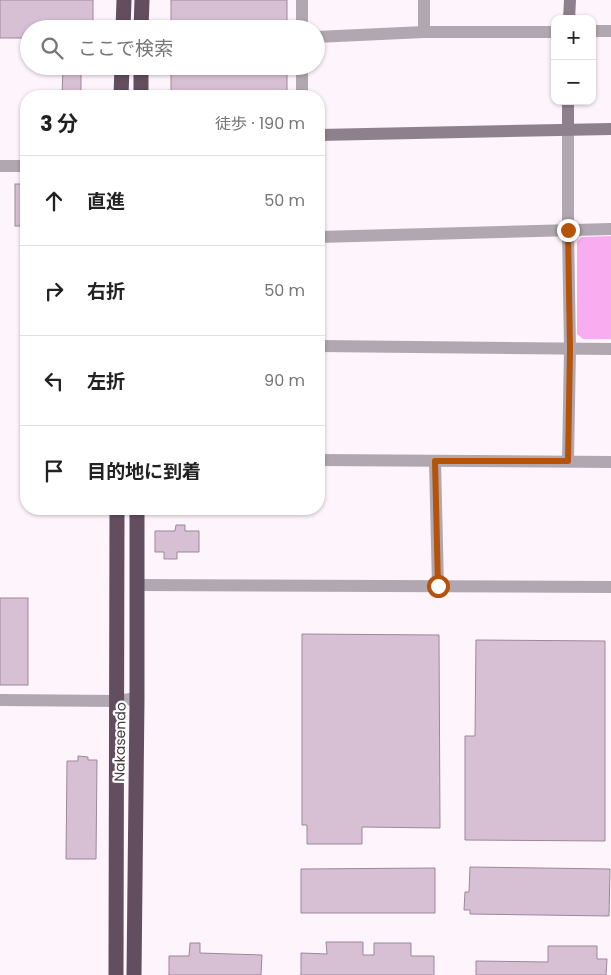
<!DOCTYPE html>
<html lang="ja">
<meta charset="utf-8">
<style>
:root{--surface:#fff;--page:#f6f6f6;--text:#222;--muted:#767676;--line:#e0e0e0}
body{margin:0;font-family:Poppins,"Noto Sans JP",sans-serif;background:var(--page);color:var(--text)}
.controls{position:absolute;right:15px;top:15px;display:grid;overflow:hidden;border-radius:10px;box-shadow:0 1px 4px #0004}
.controls button{width:45px;height:45px;display:grid;place-items:center;padding:0;border:0;border-bottom:1px solid var(--line);background:var(--surface);color:var(--text);font:25px sans-serif}
.stop{position:absolute;width:15px;height:15px;margin:-11px;border:4px solid #b45309;border-radius:50%;background:#fff}
.stop.end{background:#b45309;border-color:#fff;box-shadow:0 1px 5px #0008}
.list{margin:0;padding:0;list-style:none}
h2{display:flex;justify-content:space-between;align-items:center;height:65px;margin:0;padding:0 20px;font-size:21px}
h2 small{font-size:16px;font-weight:400;color:var(--muted)}
.list li{display:grid;grid-template-columns:32px 1fr auto;gap:15px;align-items:center;box-sizing:border-box;height:90px;padding:0 20px;border-top:1px solid var(--line)}
.list b{display:block;font-size:19px;white-space:nowrap}
.list em{font-size:16px;font-style:normal;color:var(--muted)}
.icon{flex:none;width:28px;height:28px;fill:none;stroke:currentColor;stroke-width:2;stroke-linecap:round;stroke-linejoin:round}
.map{position:relative;flex:none;width:611px;height:975px;overflow:hidden}
.search{position:absolute;background:var(--surface);box-shadow:0 1px 4px #0004;left:20px;top:20px;width:305px;height:55px;display:flex;align-items:center;gap:12px;box-sizing:border-box;padding:0 18px;border-radius:28px;color:var(--muted);font-size:19px}
.panel{position:absolute;background:var(--surface);box-shadow:0 1px 4px #0004;left:20px;top:90px;width:305px;height:425px;border-radius:20px}
.map>svg:first-child{display:block}
</style>
<div class="map">
<svg width="611" height="975" viewBox="0 0 611 975">
<rect width="100%" height="100%" fill="#fef4fc"/>
<path fill="#f9adf0" d="M611 236V339H583L577 334V242L582 237Z"/>
<g fill="#d8c0d4" stroke="#9d879a">
<path d="M0 0H93V29H29V38H0Z"/>
<rect x="171" y="0" width="116" height="29"/>
<path d="M63 66H81V96H62Z"/>
<rect x="171" y="66" width="116" height="30"/>
<rect x="15" y="184" width="11" height="42"/>
<path d="M176 525H185V531H199V552H177V559H164V552H155V531H175Z"/>
<rect x="0" y="598" width="28" height="87"/>
<path d="M302 634 439 635 440 828 362 827V844H307V825H302Z"/>
<path d="M476 640 605 641V841L465 840V736H475Z"/>
<path d="M78 756 88 757V760H97L96 859H66L67 761H78Z"/>
<path d="M470 867 610 869 609 916 470 914V910H464L465 892H469Z"/>
<path d="M435 868V913H301V869Z"/>
<path d="M326 942H363V955H374V943H411V956H434V975H301V953L327 954Z"/>
<path d="M190 943H200V953L262 955 261 975H169V956H189Z"/>
<path d="M548 946H597V959H607L606 975H476V961L548 962Z"/>
</g>
<g fill="none" stroke-linecap="round" stroke-linejoin="round">
<g stroke="#b1a7b0" stroke-width="12">
<path d="M302 0V29"/>
<path d="M592 31H611"/>
<path d="M424 32V0"/>
<path d="M316 37 424 32H555"/>
<path d="M302 66V96"/>
<path d="M568 129V230L570 349 568 461"/>
<path d="M0 166H26"/>
<path d="M319 237 611 229"/>
<path d="M319 346 611 349"/>
<path d="M319 460 611 462"/>
<path d="M435 461 438 586"/>
<path d="M137 585 611 587"/>
<path d="M0 700 117 701 137 698"/>
</g>
<g stroke="#8f808d" stroke-width="12">
<path d="M569 19 570 0"/>
<path d="M568 129V101"/>
<path d="M319 135 611 129"/>
</g>
<g stroke="#624e5f" stroke-width="15">
<path d="M123 29 124 0"/>
<path d="M141 29 142 0"/>
<path d="M121 96 122 66"/>
<path d="M141 96V66"/>
<path d="M116 975 117 509"/>
<path d="M134 975 137 698V509"/>
</g>
</g>
<g fill="none" stroke-linecap="round" stroke-linejoin="round">
<path stroke="#b45309" stroke-width="6" d="M438 586 435 461H568L570 349 568 230"/>
</g>
<g text-anchor="middle" dominant-baseline="central" stroke-width="4.5" stroke-linejoin="round" paint-order="stroke">
<g font-size="14" fill="#423840" stroke="#fff">
<text transform="translate(120 742) rotate(-89)">Nakasendo</text>
</g>
</g>
</svg>
<div class="controls">
<button>+</button>
<button>−</button>
</div>
<div class="stop" style="left:438px;top:586px"></div>
<div class="stop end" style="left:568px;top:230px"></div>
<div class="search"><svg class="icon" aria-label="search" viewBox="0 0 24 24"><circle cx="10" cy="10" r="6"/><path d="M15 15l6 6"/></svg>ここで検索</div>
<section class="panel">
<h2>3 分<small>徒歩 · 190 m</small></h2>
<ul class="list">
<li><svg class="icon" aria-label="ahead" viewBox="0 0 24 24"><path d="M12 20V5M6 11l6-6 6 6"/></svg><div><b>直進</b></div><em>50 m</em></li>
<li><svg class="icon" aria-label="right" viewBox="0 0 24 24"><path d="M7 20v-9h11M14 6l5 5-5 5"/></svg><div><b>右折</b></div><em>50 m</em></li>
<li><svg class="icon" aria-label="left" viewBox="0 0 24 24"><path d="M17 20v-9H6M10 6l-5 5 5 5"/></svg><div><b>左折</b></div><em>90 m</em></li>
<li><svg class="icon" aria-label="arrive" viewBox="0 0 24 24"><path d="M6 21V4h12l-3 4 3 4H6"/></svg><div><b>目的地に到着</b></div></li>
</ul>
</section>
</div>
